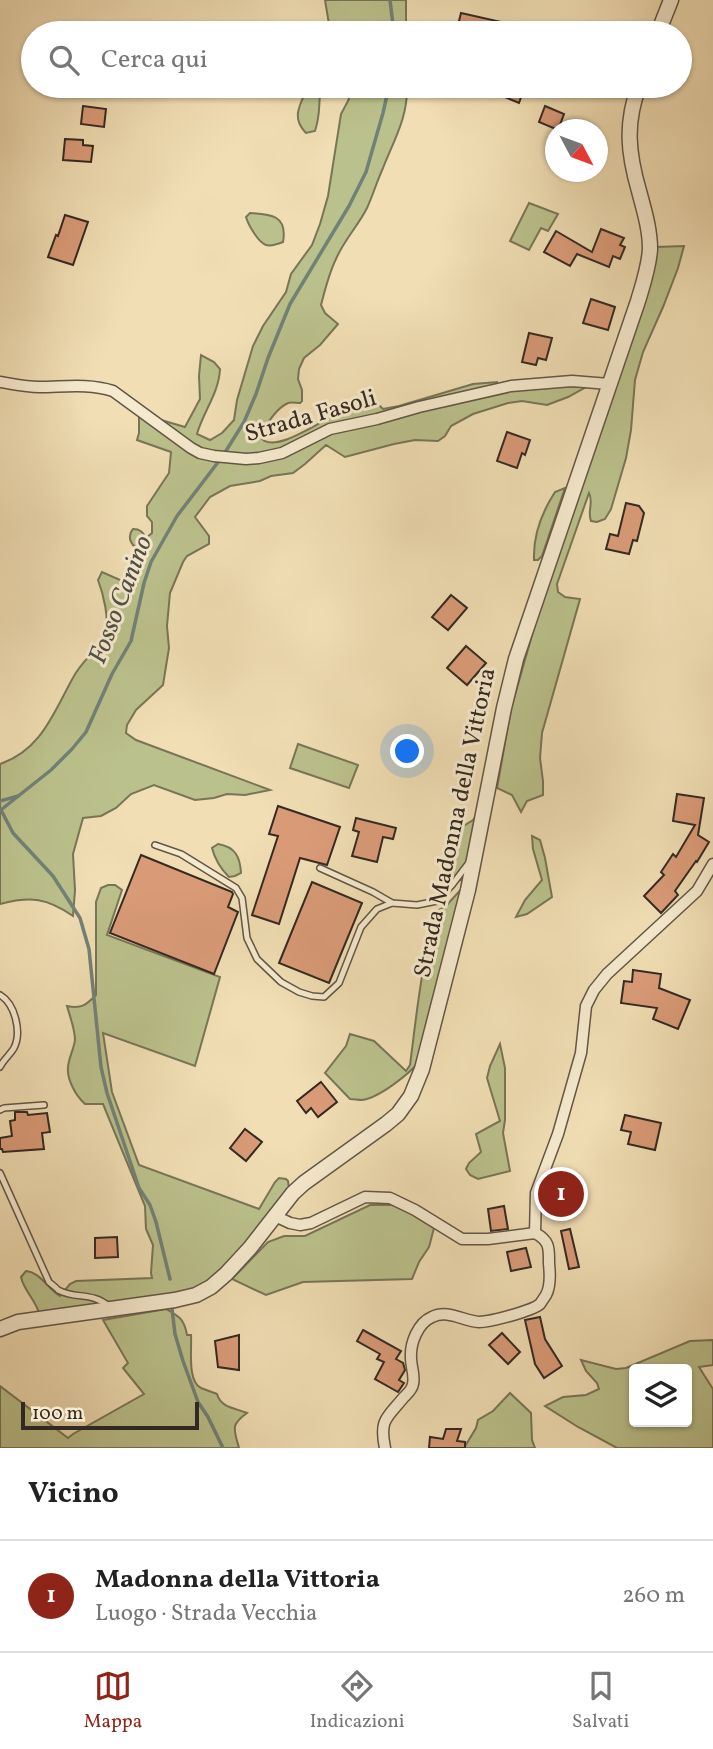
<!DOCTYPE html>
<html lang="it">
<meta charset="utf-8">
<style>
:root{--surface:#fff;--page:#f6f6f6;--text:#222;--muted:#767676;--line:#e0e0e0;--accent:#8f2418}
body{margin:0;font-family:Vollkorn,serif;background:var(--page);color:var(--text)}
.controls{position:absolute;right:21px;bottom:21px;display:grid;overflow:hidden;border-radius:7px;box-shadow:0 2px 5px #0004}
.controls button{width:63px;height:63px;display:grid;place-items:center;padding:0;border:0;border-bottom:2px solid var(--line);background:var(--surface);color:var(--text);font:35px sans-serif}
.compass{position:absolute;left:545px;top:119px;width:63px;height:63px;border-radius:50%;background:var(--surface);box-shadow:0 2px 5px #0004;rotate:131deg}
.scale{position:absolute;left:21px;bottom:18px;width:178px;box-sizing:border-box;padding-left:7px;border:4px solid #342922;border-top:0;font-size:19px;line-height:24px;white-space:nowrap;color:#342922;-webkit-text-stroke:5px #f6eace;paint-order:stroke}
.you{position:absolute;left:408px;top:752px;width:24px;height:24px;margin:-18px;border:5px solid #fff;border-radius:50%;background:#1a73e8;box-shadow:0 0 0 10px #1a73e833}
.badge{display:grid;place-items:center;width:46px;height:46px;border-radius:50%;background:var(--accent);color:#fff;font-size:23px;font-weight:700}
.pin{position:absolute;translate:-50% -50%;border:4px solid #fff;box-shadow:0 2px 7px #0006}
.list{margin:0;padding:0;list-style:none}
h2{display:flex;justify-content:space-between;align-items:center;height:91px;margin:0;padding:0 28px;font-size:30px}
h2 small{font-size:23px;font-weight:400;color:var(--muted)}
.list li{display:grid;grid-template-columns:46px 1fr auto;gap:21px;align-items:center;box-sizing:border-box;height:112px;padding:0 28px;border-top:2px solid var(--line)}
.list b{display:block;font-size:26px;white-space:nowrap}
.list p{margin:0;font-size:23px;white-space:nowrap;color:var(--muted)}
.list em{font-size:23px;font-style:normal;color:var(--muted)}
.icon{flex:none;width:38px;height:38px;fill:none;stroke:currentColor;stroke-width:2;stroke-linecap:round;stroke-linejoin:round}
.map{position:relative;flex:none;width:713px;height:1448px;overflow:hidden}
.search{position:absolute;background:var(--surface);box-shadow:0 2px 5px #0004;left:21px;right:21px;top:21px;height:77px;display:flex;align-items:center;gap:18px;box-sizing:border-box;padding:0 24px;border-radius:38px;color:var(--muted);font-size:26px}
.sheet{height:203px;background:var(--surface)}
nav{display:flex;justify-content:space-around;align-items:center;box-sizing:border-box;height:98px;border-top:2px solid var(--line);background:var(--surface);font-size:19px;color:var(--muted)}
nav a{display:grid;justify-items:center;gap:4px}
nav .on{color:var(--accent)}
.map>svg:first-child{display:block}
</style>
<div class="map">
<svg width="713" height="1448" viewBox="0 0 713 1448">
<rect width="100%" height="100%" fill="#f1deb4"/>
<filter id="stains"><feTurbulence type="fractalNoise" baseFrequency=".00286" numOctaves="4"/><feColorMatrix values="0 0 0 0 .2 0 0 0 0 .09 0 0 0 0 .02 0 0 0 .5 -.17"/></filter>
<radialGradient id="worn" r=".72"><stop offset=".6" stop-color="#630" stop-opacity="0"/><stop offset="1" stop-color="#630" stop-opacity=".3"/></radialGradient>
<g fill="#bbc18c" stroke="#787557" stroke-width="2" fill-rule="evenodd">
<path d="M325 0H406V33H328L329 24Z"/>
<path d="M308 86H326L321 87C318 105 321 113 315 131L306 133C290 117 301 104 308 86Z"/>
<path d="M339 86H407C408 117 394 140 383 168 377 181 373 195 367 208 358 226 344 240 336 259 329 273 325 290 321 305L325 313 338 324 320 345 304 358 299 369 298 379 302 390V401L300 403C297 403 290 402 288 403 275 409 266 425 260 437 275 458 332 412 351 407 359 405 370 406 379 405L383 409 399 406 473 384 497 382 496 391 559 386 586 387 568 397 547 405 522 401 508 403 473 414 451 426 445 436 438 441 415 440 394 444 345 457 326 445 305 464 293 473 271 476 260 481 230 486 210 497 195 517 209 536V544L187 556 183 562 170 593 167 626 169 648 163 685 136 710 127 725 126 733 136 740 270 790 245 795 227 794 214 798 195 800 154 785 131 794 116 808 101 816 83 818 73 854 75 890 73 916C47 898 31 896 0 904V764C42 750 54 711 74 676 82 661 99 649 105 633 110 620 103 593 98 580L102 572 136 587 142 549C132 549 126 537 133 529 140 529 143 532 146 538L152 533V522L147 516V506L169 473 171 452 137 440 139 433V407L161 420 185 427 200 399 199 376 201 355 214 362 220 369C219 393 203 412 197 434L210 440 222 433 234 420 237 400 253 346 263 326 286 292 291 274 312 245 320 224 328 196 341 114 349 99 347 90Z"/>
<path d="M529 203 558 214 548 231 541 228 529 250 510 241Z"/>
<path d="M250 213C270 214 288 215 283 242 268 248 263 247 254 233 250 227 248 224 246 217Z"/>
<path d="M684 246 678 268 663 307 643 352 635 380 631 430 626 458 611 509 605 519 597 522 591 521C587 511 594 502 589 493L557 584 558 592 565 597 580 599 542 733 540 758 543 781V795L527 801 521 812 512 795 497 788 511 709 538 614 656 247Z"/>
<path d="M565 488 542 556 538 560H534C533 535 542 512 555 492Z"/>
<path d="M298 744 358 765 349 788 290 768Z"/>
<path d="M481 809 467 872 461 880 444 886 454 846V832L473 820Z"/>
<path d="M532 836 540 840 545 858 552 897 527 914 516 917 525 900 542 880 533 849Z"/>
<path d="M218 844C235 847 240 856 241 873L235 876 229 877C220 868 215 860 212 848Z"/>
<path d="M108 885H115L122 890 107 935 220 977 195 1066 103 1033 112 1092 139 1165 259 1209 275 1182 279 1178 286 1179 288 1181 289 1188C263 1219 233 1272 195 1288 188 1291 181 1292 174 1294L39 1313C35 1299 24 1291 21 1277L26 1271C40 1272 48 1289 60 1296L70 1284 76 1281 152 1278 151 1273 153 1245 146 1229 145 1206 103 1104H85C76 1096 67 1080 68 1068 68 1059 74 1049 75 1040 75 1029 70 1017 67 1006 82 1009 86 1005 96 995V902L101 888Z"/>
<path d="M465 885 420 1061C409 1074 379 1098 362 1100 358 1100 354 1099 350 1099L325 1073 346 1046 350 1034 374 1041 406 1071 410 1065C417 1013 421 959 439 910L446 906Z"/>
<path d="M500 1044 505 1068V1120L503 1133 510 1171 478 1179 470 1175 466 1169 469 1163 481 1152 476 1134 500 1121 487 1078 490 1066Z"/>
<path d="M370 1205H397L434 1228 429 1247 419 1262 412 1279 303 1282 266 1295 232 1279 268 1242 284 1236H305Z"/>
<path d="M166 1309C180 1317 184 1319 187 1335H191C192 1349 187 1381 201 1388 206 1390 212 1392 217 1394 221 1408 235 1408 247 1413 230 1425 234 1429 239 1448H0V1386L68 1438 73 1434 144 1394 123 1368 128 1363 103 1320Z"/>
<path d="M713 1340V1365L699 1367 713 1389V1448H617L578 1427 545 1406 563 1397 586 1395 599 1389 597 1383 586 1371 581 1360 616 1369 626 1368 690 1341ZM687 1369V1422H634V1369Z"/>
<path d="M510 1393 531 1413 532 1440 535 1448H464L476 1428 478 1420 493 1411Z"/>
</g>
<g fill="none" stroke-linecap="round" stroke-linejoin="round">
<g stroke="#728177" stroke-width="3.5">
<path d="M390 0 394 33"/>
<path d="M224 454 244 422 256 394 268 358 290 304 349 206 366 172 383 113 389 86"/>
<path d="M0 801 18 796"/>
<path d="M2 809 51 770 72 749 86 732 112 674 131 641 144 583 151 562 177 516 219 461"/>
<path d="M1 810 13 833 53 876 80 918 89 949 101 1067 107 1093 139 1188 150 1205 156 1222 170 1279"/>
<path d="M172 1309 175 1334 183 1361 198 1402 208 1417 223 1448"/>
</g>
</g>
<g fill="#da9b78" stroke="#342922" stroke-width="2">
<path d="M461 13 532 29 531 33H479L469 31 468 33H456Z"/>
<path d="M503 86H525L519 103 500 95Z"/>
<path d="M83 106 106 109 104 127 81 124Z"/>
<path d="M545 106 564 114 558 130 539 122Z"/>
<path d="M65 139 83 140V145L93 146 91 162 63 160Z"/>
<path d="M65 215 88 222 73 265 48 257 56 235 58 236Z"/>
<path d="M601 229 624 238 620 245 625 247 620 259 613 256 609 267 577 254 570 266 544 252 556 231 592 252Z"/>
<path d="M591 299 615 307 608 330 583 323Z"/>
<path d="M529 333 552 338 546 360 538 358 536 365 522 362Z"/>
<path d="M507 432 530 440 525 455 522 453 517 468 497 461Z"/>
<path d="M626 503 639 506 644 513 637 541 633 540 629 554 606 549 610 534 618 536Z"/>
<path d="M451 595 467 608 448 630 432 617Z"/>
<path d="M466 646 486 663 467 685 447 668Z"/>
<path d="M677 794 704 798 698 835 709 842 697 862 696 861 675 891 678 895 661 913 644 896 664 875 661 872 673 854 676 857 695 825 673 821Z"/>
<path d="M278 806 340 827 327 865 300 858 279 924 252 915 278 836 269 834Z"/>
<path d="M356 818 396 828 393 839 383 837 377 862 352 856 359 832 353 830Z"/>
<path d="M141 855 232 892 233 894 228 907 238 912 214 974 110 933Z"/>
<path d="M312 882 362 903 329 983 279 963Z"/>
<path d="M633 970 661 974 659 988 690 1000 678 1029 653 1019 657 1008 621 1003 624 981 632 982Z"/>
<path d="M321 1082 337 1102 318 1117 311 1108 306 1113 297 1101Z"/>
<path d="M15 1112H27L28 1115 47 1113 50 1132 42 1133 44 1149 3 1152 2 1149H0V1138L12 1136 10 1121 15 1120Z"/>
<path d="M625 1115 661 1123 655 1150 628 1144 631 1132 621 1130Z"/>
<path d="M245 1129 262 1142 246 1161 230 1148Z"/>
<path d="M562 1181 564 1190 578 1188 580 1201 544 1207V1195L546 1193 548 1183Z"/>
<path d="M504 1206 508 1229 491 1231 488 1209Z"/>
<path d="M570 1229 579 1267 569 1269 561 1231Z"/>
<path d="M117 1237 118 1257 95 1258V1238Z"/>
<path d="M526 1248 531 1267 511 1271 507 1252Z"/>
<path d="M540 1317 545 1339 562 1366 544 1378 535 1364 525 1320Z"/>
<path d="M363 1330 401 1351 396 1359 403 1363 405 1370 399 1380 404 1383 398 1392 375 1379 384 1362 377 1359 380 1354 357 1341Z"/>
<path d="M502 1333 520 1352 508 1364 489 1345Z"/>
<path d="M239 1335V1370L218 1367 215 1341Z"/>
<path d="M446 1429H461L457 1441 465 1442V1448H429L430 1437 443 1439Z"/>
</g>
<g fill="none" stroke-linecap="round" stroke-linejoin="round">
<defs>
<g id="service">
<path d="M155 845 181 854 236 888 242 898 247 938 257 959 281 982 299 992 312 996 324 997 339 983 361 927 377 909 392 903"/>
<path d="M320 868 373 892 392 903 417 905 437 901 452 885 471 860"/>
<path d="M0 995C15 1004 22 1032 14 1048 10 1055 4 1059 0 1067"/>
<path d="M0 1110 4 1108 44 1105"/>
<path d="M0 1173 49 1282C50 1283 58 1289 58 1290 77 1300 91 1291 110 1307"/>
</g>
<g id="minor">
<path d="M0 382C13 384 26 387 39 387 64 387 88 383 113 391L191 448 200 453 214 456 246 459 259 458 282 453 330 429 377 419 419 407 511 386 572 381 609 384"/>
<path d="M275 1216 290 1223 300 1225 311 1223 365 1197 390 1198 415 1210 462 1239H488L535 1233"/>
<path d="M385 1448C379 1419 387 1418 404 1397 408 1393 412 1390 413 1384 415 1375 411 1367 411 1358 410 1343 418 1323 432 1317 448 1309 463 1321 479 1322 490 1322 532 1311 540 1304 542 1301 544 1298 546 1295 551 1286 550 1273 549 1264 549 1248 550 1241 535 1233L536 1193 558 1134 581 1053 586 1006 594 990 607 974 697 891 713 864"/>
</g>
<g id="tertiary">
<path d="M658 33 671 0"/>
<path d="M0 1329 18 1322 175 1300 196 1295 211 1287 226 1274 250 1248 293 1193 304 1183 386 1124 398 1114 411 1096 422 1069 468 890 504 708 516 659 638 301C643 284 649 267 650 249 650 229 644 210 639 191 628 153 625 123 639 86"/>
</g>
</defs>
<use href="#service" stroke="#635646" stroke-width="8"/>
<use href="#minor" stroke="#635646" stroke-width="13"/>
<use href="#tertiary" stroke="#635646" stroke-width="17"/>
<use href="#service" stroke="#f6eace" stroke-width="5"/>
<use href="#minor" stroke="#f6eace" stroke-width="10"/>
<use href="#tertiary" stroke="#f6eace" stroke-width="14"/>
</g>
<g text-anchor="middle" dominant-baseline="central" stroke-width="6" stroke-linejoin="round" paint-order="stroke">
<g font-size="24" fill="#342922" stroke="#f6eace">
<text transform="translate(311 417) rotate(-16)">Strada Fasoli</text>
<text transform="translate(456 823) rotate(-78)">Strada Madonna della Vittoria</text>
</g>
<g font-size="26" font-style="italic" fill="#4e4e46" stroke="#f6eace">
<text transform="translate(121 600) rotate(-69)">Fosso Canino</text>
</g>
</g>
<rect width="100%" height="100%" filter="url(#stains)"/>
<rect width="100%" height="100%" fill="url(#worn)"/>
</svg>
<div class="controls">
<button><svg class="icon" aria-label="layers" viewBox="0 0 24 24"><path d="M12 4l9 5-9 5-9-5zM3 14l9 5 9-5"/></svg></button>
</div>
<svg class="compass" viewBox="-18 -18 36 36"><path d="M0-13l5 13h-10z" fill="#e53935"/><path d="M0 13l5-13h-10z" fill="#767676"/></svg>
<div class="scale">100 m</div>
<div class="you"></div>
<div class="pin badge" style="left:561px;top:1194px">1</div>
<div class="search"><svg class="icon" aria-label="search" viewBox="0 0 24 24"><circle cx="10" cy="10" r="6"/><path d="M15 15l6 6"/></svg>Cerca qui</div>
</div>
<section class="sheet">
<h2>Vicino<small></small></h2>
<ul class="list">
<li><span class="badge">1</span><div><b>Madonna della Vittoria</b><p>Luogo · Strada Vecchia</p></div><em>260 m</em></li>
</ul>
</section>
<nav>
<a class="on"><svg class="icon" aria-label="map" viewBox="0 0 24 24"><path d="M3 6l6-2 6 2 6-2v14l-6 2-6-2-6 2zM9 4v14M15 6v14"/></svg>Mappa</a>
<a><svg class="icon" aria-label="directions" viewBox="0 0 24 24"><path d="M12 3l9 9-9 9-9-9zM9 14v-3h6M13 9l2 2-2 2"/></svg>Indicazioni</a>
<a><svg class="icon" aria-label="saved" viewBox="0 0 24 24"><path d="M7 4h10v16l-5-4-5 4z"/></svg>Salvati</a>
</nav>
